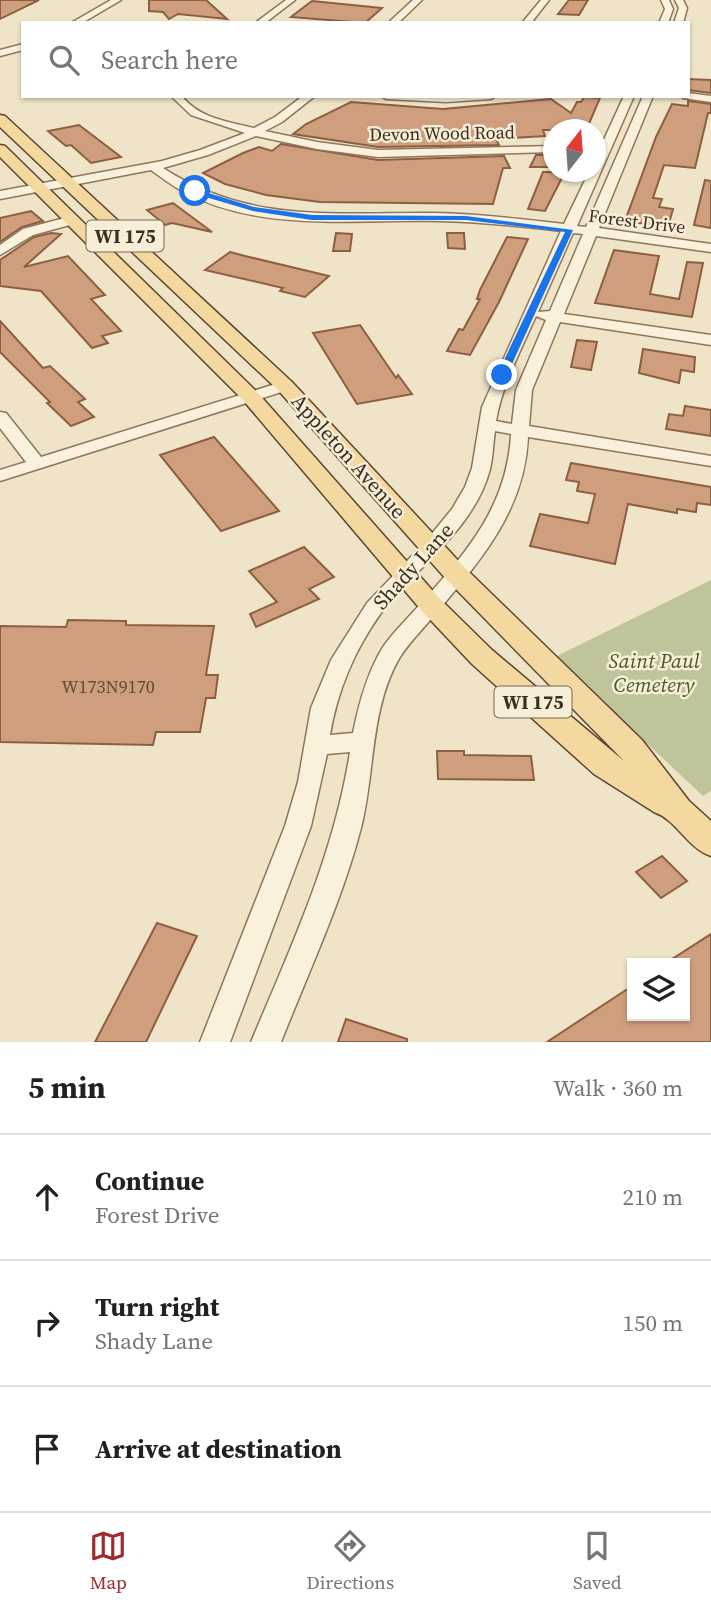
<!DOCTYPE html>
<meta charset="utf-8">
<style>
:root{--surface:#fff;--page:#f6f6f6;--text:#202124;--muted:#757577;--line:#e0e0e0;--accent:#9e2a2b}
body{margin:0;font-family:"Source Serif 4",serif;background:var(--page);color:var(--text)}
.controls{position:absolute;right:21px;bottom:21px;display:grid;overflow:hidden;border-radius:0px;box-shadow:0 2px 5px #0004}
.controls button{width:63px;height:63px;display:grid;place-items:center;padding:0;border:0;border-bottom:2px solid var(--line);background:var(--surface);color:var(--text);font:35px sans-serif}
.compass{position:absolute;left:543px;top:119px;width:63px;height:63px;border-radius:50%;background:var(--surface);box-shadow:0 2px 5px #0004;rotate:17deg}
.stop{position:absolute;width:21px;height:21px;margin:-16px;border:5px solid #1a73e8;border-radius:50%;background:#fff}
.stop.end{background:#1a73e8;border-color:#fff;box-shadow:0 2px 7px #0008}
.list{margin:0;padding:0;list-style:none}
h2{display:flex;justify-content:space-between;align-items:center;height:91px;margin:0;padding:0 28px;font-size:30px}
h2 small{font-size:23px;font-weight:400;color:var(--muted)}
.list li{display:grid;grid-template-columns:46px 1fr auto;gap:21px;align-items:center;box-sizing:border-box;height:126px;padding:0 28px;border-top:2px solid var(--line)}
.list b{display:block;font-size:26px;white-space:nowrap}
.list p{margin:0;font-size:23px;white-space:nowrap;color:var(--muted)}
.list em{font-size:23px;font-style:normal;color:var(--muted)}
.icon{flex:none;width:38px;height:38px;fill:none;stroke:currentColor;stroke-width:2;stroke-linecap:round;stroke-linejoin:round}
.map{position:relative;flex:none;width:711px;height:1042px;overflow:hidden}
.search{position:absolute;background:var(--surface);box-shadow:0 2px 5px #0004;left:21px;right:21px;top:21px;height:77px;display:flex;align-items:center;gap:18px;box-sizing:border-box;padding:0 24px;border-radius:0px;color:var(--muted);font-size:26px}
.sheet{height:469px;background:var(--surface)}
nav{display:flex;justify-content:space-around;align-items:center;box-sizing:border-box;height:98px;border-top:2px solid var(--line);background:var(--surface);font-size:19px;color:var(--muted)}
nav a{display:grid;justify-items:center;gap:4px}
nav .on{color:var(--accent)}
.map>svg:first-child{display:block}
</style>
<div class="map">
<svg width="711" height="1042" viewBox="0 0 711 1042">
<rect width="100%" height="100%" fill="#f0e4c8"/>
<path fill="#bfc49a" d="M711 580V791L703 796 555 657Z"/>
<g fill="#cf9f7d" stroke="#8d5f41" stroke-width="2">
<path d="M0 0H39L0 19Z"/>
<path d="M149 0H206L227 19 178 14 169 19 163 12 149 11Z"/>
<path d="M569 0H588L579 15 558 14Z"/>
<path d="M312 1 382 8 365 23 291 17Z"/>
<path d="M688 79 711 80V93L688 90Z"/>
<path d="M584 97 600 98 588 126 594 130H543L545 136 496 139 499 145 378 147 293 134 306 124 351 102 443 109 551 99 571 113 577 102H581Z"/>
<path d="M688 101 711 104V113H708L695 168 664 165 653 198 662 199 659 207 673 209 668 227 625 221 656 137 672 104 688 106Z"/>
<path d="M79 125 121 157 91 163 71 145 66 146 48 131Z"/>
<path d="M281 144 378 160 504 156 510 168H503L493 204 320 202 266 195 225 184 203 173 243 153 259 147 272 151Z"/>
<path d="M536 155H552L554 167H530Z"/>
<path d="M543 172H565L545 211 528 209Z"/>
<path d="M705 180 711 181V228L694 225Z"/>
<path d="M173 203 212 232 172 223 165 225 147 210Z"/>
<path d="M31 211 43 221 22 227 0 242V218Z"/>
<path d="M51 233 61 234 24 267 68 256 105 295 91 299 121 331 102 336 108 343 92 348 41 291 0 286V260L34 237Z"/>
<path d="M336 233 352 234 350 251H333Z"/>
<path d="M447 233H464L465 249 448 248Z"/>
<path d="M507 237 528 239 499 302 470 355 447 351 459 329 463 330 480 299H477L480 290Z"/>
<path d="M614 250 659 256 650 294 679 299 687 262 703 263 692 317 595 303Z"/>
<path d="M230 252 245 256 329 276 305 297 280 291 283 288 205 270Z"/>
<path d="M0 321 43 368 50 366 85 399 78 402 94 417 71 426 47 403 50 402 0 352Z"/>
<path d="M360 325 396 378 398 375 412 394 357 404 313 333Z"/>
<path d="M577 340 597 342 591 370 571 367Z"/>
<path d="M643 349 695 357 694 372 681 370 679 383 639 373Z"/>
<path d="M685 406 711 410V436L666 429 669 414 683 416Z"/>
<path d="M214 437 279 511 221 531 160 455Z"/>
<path d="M571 463 711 487V505L697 503 696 512 677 509V513L628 504 615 564 530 546 540 514 588 523 595 494 577 491 579 482 566 480Z"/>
<path d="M304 547 334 577 309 589 319 599 256 627 250 614 277 602 249 571Z"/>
<path d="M68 620 126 621V625L214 626 206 675H218L215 698H206L200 732H156L153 745 0 742V626L66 627Z"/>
<path d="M437 751H464V755L531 756 534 780 438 779Z"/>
<path d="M662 856 687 881 661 898 636 872Z"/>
<path d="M157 923 197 936 146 1042H95Z"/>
<path d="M711 934V1042H547L632 986V1016H685V963H666Z"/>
<path d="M346 1019 407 1039V1042H338Z"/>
</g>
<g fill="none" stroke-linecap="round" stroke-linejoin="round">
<defs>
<g id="minor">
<path d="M111 0H121L82 23H71Z"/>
<path d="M286 0H295L265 23H255Z"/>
<path d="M413 0H422L398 23H388Z"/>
<path d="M541 0H549L531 23H522Z"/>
<path d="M661 0H669L673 9 668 23H659L665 9Z"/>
<path d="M675 0H683L687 8 683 23H674L679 8Z"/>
<path d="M23 44V50L0 56V50Z"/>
<path d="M688 93 711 96V102L683 98 682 96H688Z"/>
<path d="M171 96H182C198 118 229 122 254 128L275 117 303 96H315L282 122 265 131 317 142 378 150 554 146V152L378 157 317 149 256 136 208 155 163 168C251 225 337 212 436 213 479 214 522 219 564 224L589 172H596V157L624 96H634L577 226 586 227 643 96H653L599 228 711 244V252L596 236 564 314 711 335V345L560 322 532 390 529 426 711 456V466L528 437C525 509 482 559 437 612 425 627 410 641 400 657 370 707 375 773 361 828 342 901 309 971 281 1042H251C291 947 334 855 350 752L327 754 311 826 230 1042H200L285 826 298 782 311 708 331 660 367 603 425 542 452 509 465 487 472 468 482 407 561 231C520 226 479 222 439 221 354 219 259 233 182 191 171 185 161 177 151 170L0 199V191L162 161 200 150 245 133 191 115ZM573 233 583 234 550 311 538 312ZM536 316 546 320 516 390 512 424 496 421C502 385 521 350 536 316ZM495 431 511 434C507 510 463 556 415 610 404 622 392 634 383 647 367 673 359 703 353 733L330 735C337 692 355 649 381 613 417 566 474 530 490 469 493 457 493 444 495 431Z"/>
<path d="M381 96H496L491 99 446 102 386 99Z"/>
<path d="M72 216 77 217V223L33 235 0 255V245L23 229Z"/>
<path d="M285 381 291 383 293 386 291 389 0 481V470L26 462 0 428V412L6 413 41 457Z"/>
</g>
<path id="major" d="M0 115 5 116 292 382 465 568 642 740 689 801 711 821V856C687 848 677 820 654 812L594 774 472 664 422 611 243 400 0 157V145L5 146 257 392 440 599 492 650 624 761 447 580 278 390 0 127Z"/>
</defs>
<use href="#minor" stroke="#8d765c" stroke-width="3"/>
<use href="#major" stroke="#5b4430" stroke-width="3"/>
<use href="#minor" fill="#faf1dc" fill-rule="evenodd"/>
<use href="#major" fill="#f3d9a0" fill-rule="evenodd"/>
</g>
<path fill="#1a73e8" d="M195 189 254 207 312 215 466 216 573 230 507 375 502 378 497 375 565 232 466 220H312L253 211 192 193Z"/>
<g text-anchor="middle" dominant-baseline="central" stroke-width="5" stroke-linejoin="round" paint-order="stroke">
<g font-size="18" fill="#3d2e20" stroke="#f7eed8">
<text transform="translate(442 133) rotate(-1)">Devon Wood Road</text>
<text transform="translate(637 221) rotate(7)">Forest Drive</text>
</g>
<g font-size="18" fill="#624a37">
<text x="108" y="686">W173N9170</text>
</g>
<g fill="#f7eed8" stroke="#756857" stroke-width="2">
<rect x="86.5" y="220.5" width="77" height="31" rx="5"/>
<rect x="494.5" y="686.5" width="77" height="31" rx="5"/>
</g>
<g font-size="19" font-weight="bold" fill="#3d2e20">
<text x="125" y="236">WI 175</text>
<text x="533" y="702">WI 175</text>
</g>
<g font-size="21" fill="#3d2e20" stroke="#f7eed8">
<text transform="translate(349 456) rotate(48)">Appleton Avenue</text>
<text transform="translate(413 566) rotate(-48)">Shady Lane</text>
</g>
<g font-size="21" font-style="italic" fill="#4d5a26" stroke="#f7eed8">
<text x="654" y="660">Saint Paul<tspan x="654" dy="24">Cemetery</tspan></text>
</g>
</g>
</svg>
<div class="controls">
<button><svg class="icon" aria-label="layers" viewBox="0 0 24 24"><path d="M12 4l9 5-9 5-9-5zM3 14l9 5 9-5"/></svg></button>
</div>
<svg class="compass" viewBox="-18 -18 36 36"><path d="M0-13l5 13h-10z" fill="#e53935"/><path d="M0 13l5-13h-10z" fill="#757577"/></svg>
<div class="stop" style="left:195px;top:191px"></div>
<div class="stop end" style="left:502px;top:375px"></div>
<div class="search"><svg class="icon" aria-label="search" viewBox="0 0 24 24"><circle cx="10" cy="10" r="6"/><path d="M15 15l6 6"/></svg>Search here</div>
</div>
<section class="sheet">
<h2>5 min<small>Walk · 360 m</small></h2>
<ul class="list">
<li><svg class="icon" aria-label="ahead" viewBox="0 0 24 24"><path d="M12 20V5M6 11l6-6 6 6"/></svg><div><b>Continue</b><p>Forest Drive</p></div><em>210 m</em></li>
<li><svg class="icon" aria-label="right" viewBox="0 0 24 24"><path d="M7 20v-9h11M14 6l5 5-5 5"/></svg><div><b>Turn right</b><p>Shady Lane</p></div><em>150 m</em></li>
<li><svg class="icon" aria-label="arrive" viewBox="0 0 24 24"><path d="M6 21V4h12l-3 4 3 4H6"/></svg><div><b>Arrive at destination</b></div></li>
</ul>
</section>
<nav>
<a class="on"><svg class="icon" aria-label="map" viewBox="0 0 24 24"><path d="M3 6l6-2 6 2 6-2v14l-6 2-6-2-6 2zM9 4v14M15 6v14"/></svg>Map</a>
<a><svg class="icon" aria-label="directions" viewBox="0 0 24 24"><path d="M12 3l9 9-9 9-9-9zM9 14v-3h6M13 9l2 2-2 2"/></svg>Directions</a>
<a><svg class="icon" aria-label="saved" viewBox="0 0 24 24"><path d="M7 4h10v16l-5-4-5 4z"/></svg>Saved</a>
</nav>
